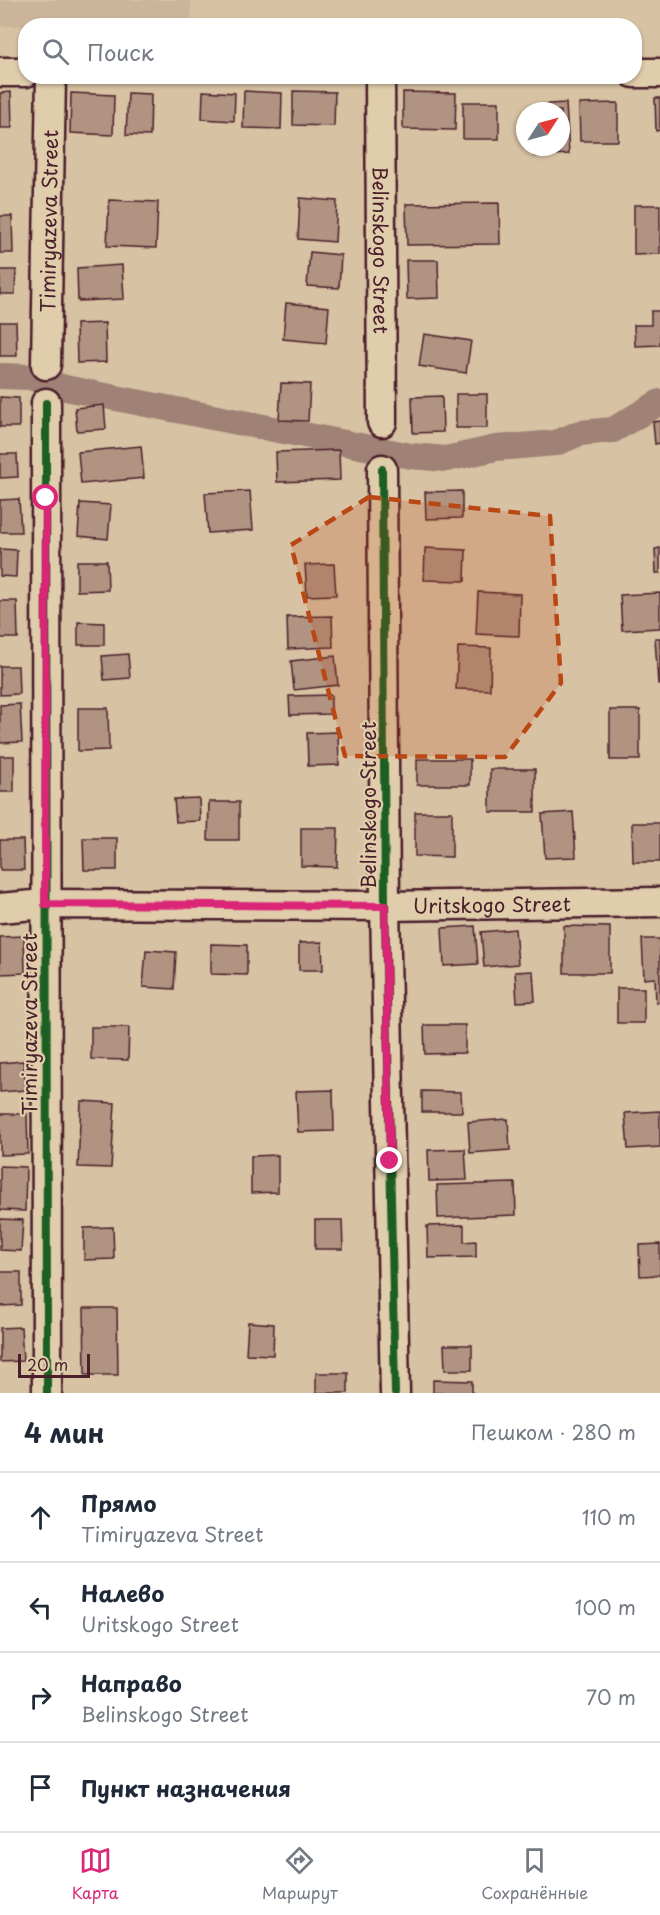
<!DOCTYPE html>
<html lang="ru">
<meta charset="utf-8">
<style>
:root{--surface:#fff;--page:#f6f6f7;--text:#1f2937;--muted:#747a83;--line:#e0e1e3;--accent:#db2777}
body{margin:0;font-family:"Playpen Sans",sans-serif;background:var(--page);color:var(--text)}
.compass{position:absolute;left:516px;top:102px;width:54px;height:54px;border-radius:50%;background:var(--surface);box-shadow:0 2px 4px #0004;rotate:54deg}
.scale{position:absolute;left:18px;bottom:15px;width:72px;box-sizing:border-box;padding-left:6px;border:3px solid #4a1f2b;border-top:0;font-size:16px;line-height:21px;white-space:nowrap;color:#4a1f2b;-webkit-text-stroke:4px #e0cdab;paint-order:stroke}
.stop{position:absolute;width:18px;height:18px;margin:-14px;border:4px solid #db2777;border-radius:50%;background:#fff}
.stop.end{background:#db2777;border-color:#fff;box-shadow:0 2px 6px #0008}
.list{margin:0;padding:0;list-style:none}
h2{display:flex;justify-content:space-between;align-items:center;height:78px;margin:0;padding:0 24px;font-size:26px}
h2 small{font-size:20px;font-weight:400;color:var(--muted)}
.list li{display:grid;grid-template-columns:39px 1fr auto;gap:18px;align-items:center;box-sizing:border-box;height:90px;padding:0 24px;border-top:2px solid var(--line)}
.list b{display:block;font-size:22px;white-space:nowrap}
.list p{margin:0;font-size:20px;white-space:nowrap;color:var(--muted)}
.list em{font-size:20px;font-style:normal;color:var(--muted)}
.icon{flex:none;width:33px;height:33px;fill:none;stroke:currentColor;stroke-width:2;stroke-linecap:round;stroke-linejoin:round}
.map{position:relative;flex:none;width:660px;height:1393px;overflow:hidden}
.search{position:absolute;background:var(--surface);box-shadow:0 2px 4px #0004;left:18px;right:18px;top:18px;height:66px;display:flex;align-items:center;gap:15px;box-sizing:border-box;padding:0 21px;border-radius:24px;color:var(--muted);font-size:22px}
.sheet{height:438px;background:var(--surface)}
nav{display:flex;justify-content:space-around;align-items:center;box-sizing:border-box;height:84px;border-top:2px solid var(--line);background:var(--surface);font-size:16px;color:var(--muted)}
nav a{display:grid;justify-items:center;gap:3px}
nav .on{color:var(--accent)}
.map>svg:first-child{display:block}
</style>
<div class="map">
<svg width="660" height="1393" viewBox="0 0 660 1393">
<rect width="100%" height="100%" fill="#d7c2a3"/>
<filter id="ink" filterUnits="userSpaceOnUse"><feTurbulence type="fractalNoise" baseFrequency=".0167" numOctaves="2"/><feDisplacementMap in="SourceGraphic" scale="12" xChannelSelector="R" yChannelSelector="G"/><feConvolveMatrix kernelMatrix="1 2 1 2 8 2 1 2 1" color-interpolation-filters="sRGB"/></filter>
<g filter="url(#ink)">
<path fill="#cbb499" d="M0 0H191V25L0 26Z"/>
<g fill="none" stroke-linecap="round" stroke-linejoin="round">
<path stroke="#9f8174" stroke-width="26" d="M0 376 30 377 65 388 411 456 446 459 496 448 556 443 580 433 613 430 660 402"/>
</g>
<g fill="#b09481" stroke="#4a1f2b" stroke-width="1.5">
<path d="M203 91 235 93 234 121 202 119Z"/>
<path d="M244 91 282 93 281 129 243 128Z"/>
<path d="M293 91 335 92 334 126 293 125Z"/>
<path d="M11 92 12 128H0V93Z"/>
<path d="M403 92 456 93 455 130 403 129Z"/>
<path d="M71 93 114 95 113 135 70 133Z"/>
<path d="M128 93 151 94 150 136 126 135Z"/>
<path d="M655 98H660V130L656 131Z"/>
<rect x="463" y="102" width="36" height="37"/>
<path d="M566 103 569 154 534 156V147H561V111H532V105Z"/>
<path d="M618 103V141H580L579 104Z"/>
<path d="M300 198 337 201 335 242 298 239Z"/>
<path d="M109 200 158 202 156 248 107 246Z"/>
<path d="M499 203 500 244 407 245 406 204Z"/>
<path d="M634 205H660V254L634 255Z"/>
<path d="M0 216H12L13 253H0Z"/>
<path d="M310 252 341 255 339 288 307 286Z"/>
<path d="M406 260H438L439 298 407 299Z"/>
<path d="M122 265 124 299 78 301 77 268Z"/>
<path d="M0 270H16L15 294H0Z"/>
<path d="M286 303 329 307 326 343 283 339Z"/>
<path d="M651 311H660V345L635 346 634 325H651Z"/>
<path d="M0 322H16L17 356H0Z"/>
<path d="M105 323 106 362 77 363 76 324Z"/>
<path d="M424 334 471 341 466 373 419 366Z"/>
<path d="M281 383 310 384 308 421 279 420Z"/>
<rect x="456" y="394" width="31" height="34"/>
<path d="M442 396 443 432 413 433 412 397Z"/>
<path d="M0 397 19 398V427H0Z"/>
<path d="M104 405 106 429 77 431 75 408Z"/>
<path d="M660 421V443L655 444 653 422Z"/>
<path d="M141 446 144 478 81 484 78 452Z"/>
<path d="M339 450 340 480 277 482 276 452Z"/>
<path d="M0 454H17L18 477 0 478Z"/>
<path d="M250 491 253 530 208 533 205 493Z"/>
<path d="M462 491V518L426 519 425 492Z"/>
<path d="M19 499 21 532H0V500Z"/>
<path d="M80 503 111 505 108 539 78 536Z"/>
<path d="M425 548 466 550 465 581 424 580Z"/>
<path d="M660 548V573H656L655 549Z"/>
<path d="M0 549 17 550 16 577 0 576Z"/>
<path d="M77 561H107L108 590 77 591Z"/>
<path d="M334 564 336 595 307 596 305 565Z"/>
<path d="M478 592 520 594 519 636 476 634Z"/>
<path d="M660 593V628L622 630 620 595Z"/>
<path d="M0 601H17L18 638H0Z"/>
<path d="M332 616 333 647 288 649 287 617Z"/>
<path d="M78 622 104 623V645H78Z"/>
<path d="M655 638H660V684H658Z"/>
<path d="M458 647 491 648 490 690 456 689Z"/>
<path d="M128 654 130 678 104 680 102 656Z"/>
<path d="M335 656 338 685 294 690 291 661Z"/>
<path d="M0 666H18L19 694 0 695Z"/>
<path d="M331 695V714L290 715 289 696Z"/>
<path d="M20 704 22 742 0 743V705Z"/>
<path d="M78 708H108L109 750 78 751Z"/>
<rect x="610" y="710" width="30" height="50"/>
<path d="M338 732 339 765 308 766 307 733Z"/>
<rect x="0" y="756" width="14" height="36"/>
<rect x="417" y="759" width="53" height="26"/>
<rect x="490" y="769" width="45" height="43"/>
<path d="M199 798 200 821 176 822 174 799Z"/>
<path d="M209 802H239V840H208Z"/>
<path d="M415 812H452V857L415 856Z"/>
<path d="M573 812 576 857 545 858 542 814Z"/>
<path d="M632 823H660V862H633Z"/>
<path d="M301 828H338L337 867 301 866Z"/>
<path d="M83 838H117V870H84Z"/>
<path d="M0 840H23L24 870H0Z"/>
<path d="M475 926 478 964 444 966 442 928Z"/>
<path d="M564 926 610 927V973H564Z"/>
<path d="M515 929 518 964 484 967 481 932Z"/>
<path d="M24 936 25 973 0 974V937Z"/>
<path d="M642 939H660V1002H656L655 978 644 979Z"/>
<path d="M322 942 323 970H299V943Z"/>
<path d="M211 944 247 945V975L211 974Z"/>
<path d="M146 950 176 952 174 989 143 987Z"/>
<path d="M533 971 535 1001 517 1002 515 972Z"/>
<rect x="617" y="988" width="27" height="35"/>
<path d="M424 1025H465V1053L425 1054Z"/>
<path d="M91 1027H129L128 1060 91 1059Z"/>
<path d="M23 1061 26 1090 0 1092V1063Z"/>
<path d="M333 1090 334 1131 298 1132 296 1091Z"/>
<path d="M422 1091 461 1092 462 1112H422Z"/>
<path d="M81 1101 115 1103 111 1168 78 1167Z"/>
<path d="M660 1111V1147L628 1149 625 1113Z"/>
<path d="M0 1114H27L28 1154 0 1155Z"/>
<path d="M508 1119 510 1150 470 1153 468 1122Z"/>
<path d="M465 1149 467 1180 429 1181 428 1150Z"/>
<path d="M278 1155V1192L251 1193V1156Z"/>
<path d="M0 1166 26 1167 25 1211 0 1210Z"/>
<path d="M515 1183 516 1215 438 1218 437 1185Z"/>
<path d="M0 1219 23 1220 21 1251 0 1250Z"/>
<path d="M315 1220H342L343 1249H315Z"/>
<path d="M464 1225V1242L476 1241V1257L428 1258 427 1226Z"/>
<path d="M113 1227 114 1259 84 1260V1228Z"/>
<path d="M660 1244V1275L640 1276 639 1245Z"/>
<path d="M0 1272H21V1305L0 1306Z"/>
<path d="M84 1308H117L118 1375H85Z"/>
<path d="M248 1322 274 1324 273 1355 246 1354Z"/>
<path d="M21 1327 23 1361 0 1362V1328Z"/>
<path d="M444 1345H472V1370H445Z"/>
<rect x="316" y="1373" width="32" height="20"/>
<path d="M433 1380 472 1381V1393H433Z"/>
</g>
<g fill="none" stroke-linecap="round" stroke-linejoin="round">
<defs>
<g id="minor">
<path d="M0 72H26"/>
<path d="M634 73H660"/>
<path id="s1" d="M380 76 382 422"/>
<path id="s2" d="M46 365 51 76"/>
<path d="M46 403 47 1393"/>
<path d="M382 469 385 906 395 1393"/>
<path id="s3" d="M0 908 45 904 385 906 660 902"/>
</g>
</defs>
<use href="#minor" stroke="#4a1f2b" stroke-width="33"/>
<use href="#minor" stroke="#e0cdab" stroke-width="28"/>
<defs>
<g id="cycleway">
<path d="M46 403 47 1393"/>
<path d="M382 469 385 906 395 1393"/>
</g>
</defs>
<use href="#cycleway" stroke="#e0cdab" stroke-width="11"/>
<use href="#cycleway" stroke="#1b5e20" stroke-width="8"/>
</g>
</g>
<g fill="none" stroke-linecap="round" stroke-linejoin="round" filter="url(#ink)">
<path stroke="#db2777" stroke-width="8" d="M46 498 45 904 385 906 390 1161"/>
</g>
<path fill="#b94815" fill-opacity="0.2" stroke="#b94815" stroke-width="4.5" stroke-dasharray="12 8" stroke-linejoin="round" d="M369 497 550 516 561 683 505 757 345 756 291 545Z"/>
<g text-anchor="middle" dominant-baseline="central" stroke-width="4.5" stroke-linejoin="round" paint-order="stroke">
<g font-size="20" fill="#4a1f2b" stroke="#e0cdab">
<text stroke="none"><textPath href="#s2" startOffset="144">Timiryazeva Street</textPath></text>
<text stroke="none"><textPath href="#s1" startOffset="174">Belinskogo Street</textPath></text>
<text transform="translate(368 805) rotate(-90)">Belinskogo Street</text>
<text stroke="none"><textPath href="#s3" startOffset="492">Uritskogo Street</textPath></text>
<text transform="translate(29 1024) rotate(-90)">Timiryazeva Street</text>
</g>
</g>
</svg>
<svg class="compass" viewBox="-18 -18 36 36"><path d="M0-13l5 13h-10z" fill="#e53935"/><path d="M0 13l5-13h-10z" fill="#747a83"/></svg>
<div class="scale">20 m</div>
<div class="stop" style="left:46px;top:498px"></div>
<div class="stop end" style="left:390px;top:1161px"></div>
<div class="search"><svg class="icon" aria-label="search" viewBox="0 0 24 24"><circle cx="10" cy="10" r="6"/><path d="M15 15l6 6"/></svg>Поиск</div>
</div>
<section class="sheet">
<h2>4 мин<small>Пешком · 280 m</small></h2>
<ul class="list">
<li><svg class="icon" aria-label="ahead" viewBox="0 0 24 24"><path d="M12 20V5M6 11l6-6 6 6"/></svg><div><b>Прямо</b><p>Timiryazeva Street</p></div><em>110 m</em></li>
<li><svg class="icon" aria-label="left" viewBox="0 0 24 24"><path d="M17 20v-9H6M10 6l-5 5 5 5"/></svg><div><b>Налево</b><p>Uritskogo Street</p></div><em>100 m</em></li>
<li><svg class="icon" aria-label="right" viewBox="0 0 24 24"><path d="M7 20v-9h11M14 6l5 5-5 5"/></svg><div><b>Направо</b><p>Belinskogo Street</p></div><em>70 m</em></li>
<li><svg class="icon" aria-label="arrive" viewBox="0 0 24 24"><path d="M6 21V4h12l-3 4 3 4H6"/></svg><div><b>Пункт назначения</b></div></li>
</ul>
</section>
<nav>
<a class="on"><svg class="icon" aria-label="map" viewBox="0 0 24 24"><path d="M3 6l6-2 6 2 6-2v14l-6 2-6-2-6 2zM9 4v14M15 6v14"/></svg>Карта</a>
<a><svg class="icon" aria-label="directions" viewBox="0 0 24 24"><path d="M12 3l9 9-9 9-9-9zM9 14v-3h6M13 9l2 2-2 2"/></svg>Маршрут</a>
<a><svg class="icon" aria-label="saved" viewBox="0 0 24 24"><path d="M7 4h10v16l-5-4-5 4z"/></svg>Сохранённые</a>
</nav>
